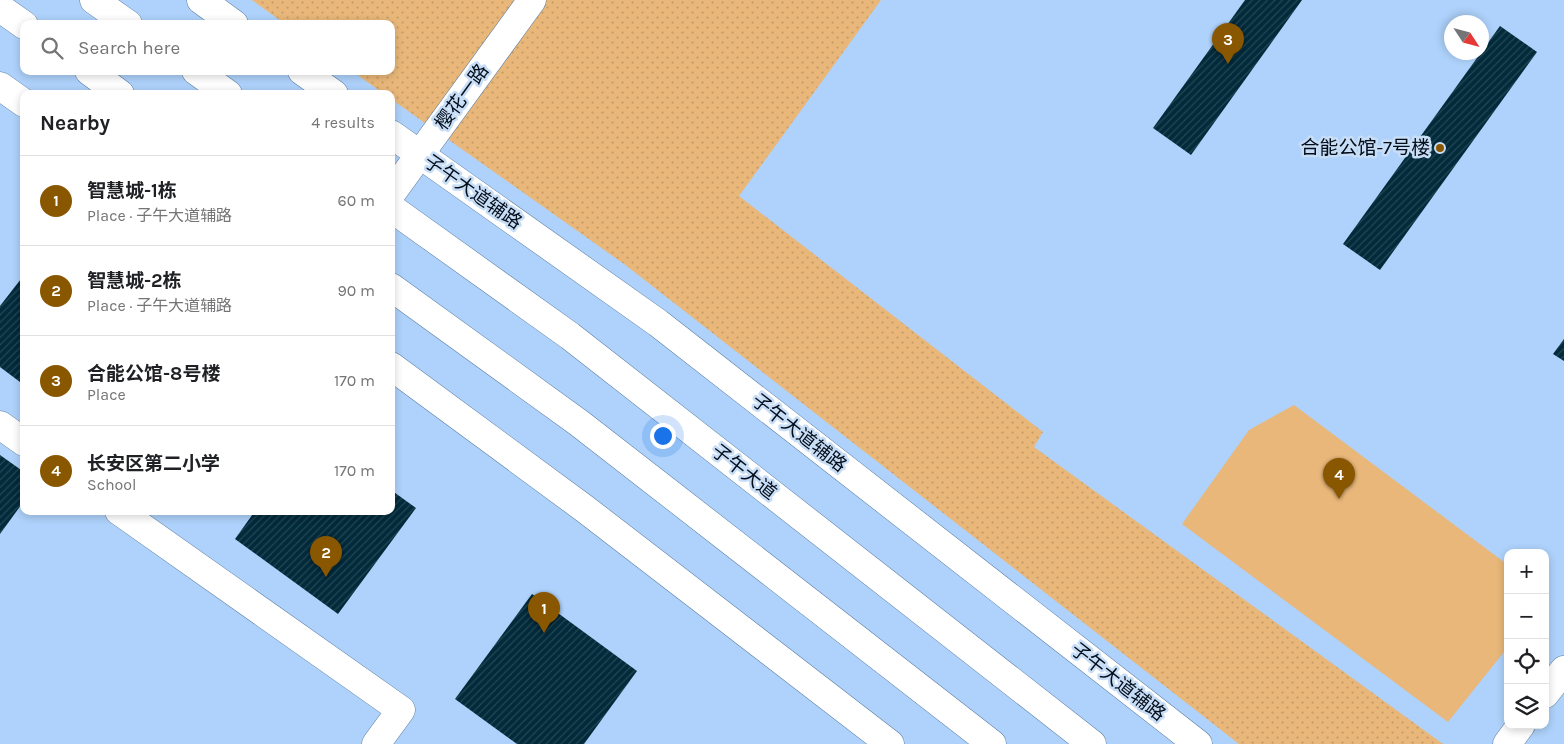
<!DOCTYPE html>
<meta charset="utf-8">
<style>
:root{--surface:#fff;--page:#f2f2f2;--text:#202124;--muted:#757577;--line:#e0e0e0;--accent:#895700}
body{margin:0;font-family:Karla,"Noto Sans SC",sans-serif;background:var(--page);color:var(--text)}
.controls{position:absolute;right:15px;bottom:15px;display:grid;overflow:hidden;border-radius:10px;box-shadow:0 2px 8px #0003}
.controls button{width:45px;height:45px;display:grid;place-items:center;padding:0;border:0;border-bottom:1px solid var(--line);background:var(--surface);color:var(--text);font:25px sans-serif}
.compass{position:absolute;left:1444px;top:15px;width:45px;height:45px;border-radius:50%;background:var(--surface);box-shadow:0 2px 8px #0003;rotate:126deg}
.you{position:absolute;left:662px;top:435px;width:18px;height:18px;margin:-12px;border:4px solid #fff;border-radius:50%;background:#1a73e8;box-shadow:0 0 0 8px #1a73e833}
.badge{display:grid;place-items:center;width:32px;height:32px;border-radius:50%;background:var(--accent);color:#fff;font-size:16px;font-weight:700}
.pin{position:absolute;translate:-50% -41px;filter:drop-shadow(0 1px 2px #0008)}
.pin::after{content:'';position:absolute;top:26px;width:18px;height:15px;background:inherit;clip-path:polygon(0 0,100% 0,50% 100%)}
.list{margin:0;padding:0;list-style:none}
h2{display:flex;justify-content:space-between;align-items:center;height:65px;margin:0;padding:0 20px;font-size:21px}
h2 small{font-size:16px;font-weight:400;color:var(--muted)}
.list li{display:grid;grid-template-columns:32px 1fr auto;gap:15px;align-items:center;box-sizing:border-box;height:90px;padding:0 20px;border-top:1px solid var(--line)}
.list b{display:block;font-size:19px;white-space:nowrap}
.list p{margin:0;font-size:16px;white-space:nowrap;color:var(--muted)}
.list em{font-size:16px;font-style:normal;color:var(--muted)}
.icon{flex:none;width:28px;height:28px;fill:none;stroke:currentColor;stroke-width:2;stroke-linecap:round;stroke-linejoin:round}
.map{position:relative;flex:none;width:1564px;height:744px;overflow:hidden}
.search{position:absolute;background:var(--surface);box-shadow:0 2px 8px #0003;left:20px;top:20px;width:375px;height:55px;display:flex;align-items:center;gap:12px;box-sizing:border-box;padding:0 18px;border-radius:10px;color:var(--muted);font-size:19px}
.panel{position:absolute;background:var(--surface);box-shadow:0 2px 8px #0003;left:20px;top:90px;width:375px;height:425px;border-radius:10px}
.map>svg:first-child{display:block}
</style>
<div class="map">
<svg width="1564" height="744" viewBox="0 0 1564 744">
<defs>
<pattern id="grass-dots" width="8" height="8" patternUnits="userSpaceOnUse" patternTransform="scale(1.25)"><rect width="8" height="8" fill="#e9b779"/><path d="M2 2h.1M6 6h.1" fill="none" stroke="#c69c68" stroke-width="1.8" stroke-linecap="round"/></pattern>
<pattern id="building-hatch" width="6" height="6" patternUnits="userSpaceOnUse" patternTransform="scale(1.25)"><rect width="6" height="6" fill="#012a3b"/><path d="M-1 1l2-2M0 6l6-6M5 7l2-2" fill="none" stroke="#254654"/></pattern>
</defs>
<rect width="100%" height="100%" fill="#aed2fb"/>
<path fill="url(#grass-dots)" d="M252 0H881L739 196 1043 432 1034 447 1443 744H1239L624 264 391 99V94H384L352 71H391V24H285Z"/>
<path fill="#e9b779" d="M1294 405 1508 565V647L1448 722 1182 524 1249 430Z"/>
<g fill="url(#building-hatch)">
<path d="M1245 0H1302L1191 155 1153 128Z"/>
<path d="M1500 26 1537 52 1380 270 1343 244Z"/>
<path d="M24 275V385L0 367V306Z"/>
<path d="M1564 339V361L1553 354Z"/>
<path d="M0 455 24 472V501L0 534Z"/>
<path d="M391 490 416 508 338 614 235 539 255 511H391Z"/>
<path d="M532 594 637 671 584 744H517L455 699Z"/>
</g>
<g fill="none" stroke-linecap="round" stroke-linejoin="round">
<defs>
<g id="street">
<path d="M201 0 234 24"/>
<path d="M302 71 334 94"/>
<path d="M0 86 24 103"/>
<path d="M391 134 658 323 1198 744"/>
<path d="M391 366 585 509 890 744"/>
<path d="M0 425 24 442"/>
<path d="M119 511 401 710 376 744"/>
<path d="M1545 694 1564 670"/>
<path d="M1507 744 1521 725"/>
</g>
<path id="secondary" d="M391 194 532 0"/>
<g id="primary">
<path d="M94 0 128 24"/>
<path d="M0 8 24 25"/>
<path d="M89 71 120 94"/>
<path d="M196 71 228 94"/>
<path d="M391 208 570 336 1092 744"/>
<path d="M391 287 579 423 992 744"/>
</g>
</defs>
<use href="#street" stroke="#5c7ea2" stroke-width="29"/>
<use href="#secondary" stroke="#5c7ea2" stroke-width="29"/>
<use href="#primary" stroke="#5c7ea2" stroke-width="29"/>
<use href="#street" stroke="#fff" stroke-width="28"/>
<use href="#secondary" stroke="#fff" stroke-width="28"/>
<use href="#primary" stroke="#fff" stroke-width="28"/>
</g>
<circle fill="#895700" stroke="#c8def6" stroke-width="2" cx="1440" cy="148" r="5"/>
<g text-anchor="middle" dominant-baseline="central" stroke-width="5" stroke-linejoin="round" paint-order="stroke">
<g font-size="19" fill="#030d1a" stroke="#c8def6">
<text transform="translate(462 97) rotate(-54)">樱花一路</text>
<text transform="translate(473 192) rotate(35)">子午大道辅路</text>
<text transform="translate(799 433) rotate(38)">子午大道辅路</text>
<text transform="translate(744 472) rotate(38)">子午大道</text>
<text transform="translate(1118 682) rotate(38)">子午大道辅路</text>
</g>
<g font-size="19" fill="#030d1a" stroke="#c8def6" text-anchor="end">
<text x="1430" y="148">合能公馆-7号楼</text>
</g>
</g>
</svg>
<div class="controls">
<button>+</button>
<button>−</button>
<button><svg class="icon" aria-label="locate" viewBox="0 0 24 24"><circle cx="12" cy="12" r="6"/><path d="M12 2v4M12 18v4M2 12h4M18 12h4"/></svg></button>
<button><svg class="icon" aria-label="layers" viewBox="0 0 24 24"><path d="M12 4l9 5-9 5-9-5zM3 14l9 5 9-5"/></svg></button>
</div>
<svg class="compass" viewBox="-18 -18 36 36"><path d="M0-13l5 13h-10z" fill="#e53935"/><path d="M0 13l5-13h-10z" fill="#757577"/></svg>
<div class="you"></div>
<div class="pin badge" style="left:544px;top:633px">1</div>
<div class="pin badge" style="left:326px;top:577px">2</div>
<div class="pin badge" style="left:1228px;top:64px">3</div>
<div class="pin badge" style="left:1339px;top:499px">4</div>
<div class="search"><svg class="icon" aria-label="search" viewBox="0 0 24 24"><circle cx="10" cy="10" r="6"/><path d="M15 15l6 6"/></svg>Search here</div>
<section class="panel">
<h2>Nearby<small>4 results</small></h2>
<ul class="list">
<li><span class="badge">1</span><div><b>智慧城-1栋</b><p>Place · 子午大道辅路</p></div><em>60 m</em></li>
<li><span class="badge">2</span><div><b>智慧城-2栋</b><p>Place · 子午大道辅路</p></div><em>90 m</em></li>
<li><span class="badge">3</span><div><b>合能公馆-8号楼</b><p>Place</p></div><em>170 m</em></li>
<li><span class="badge">4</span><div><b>长安区第二小学</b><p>School</p></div><em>170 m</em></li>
</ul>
</section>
</div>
